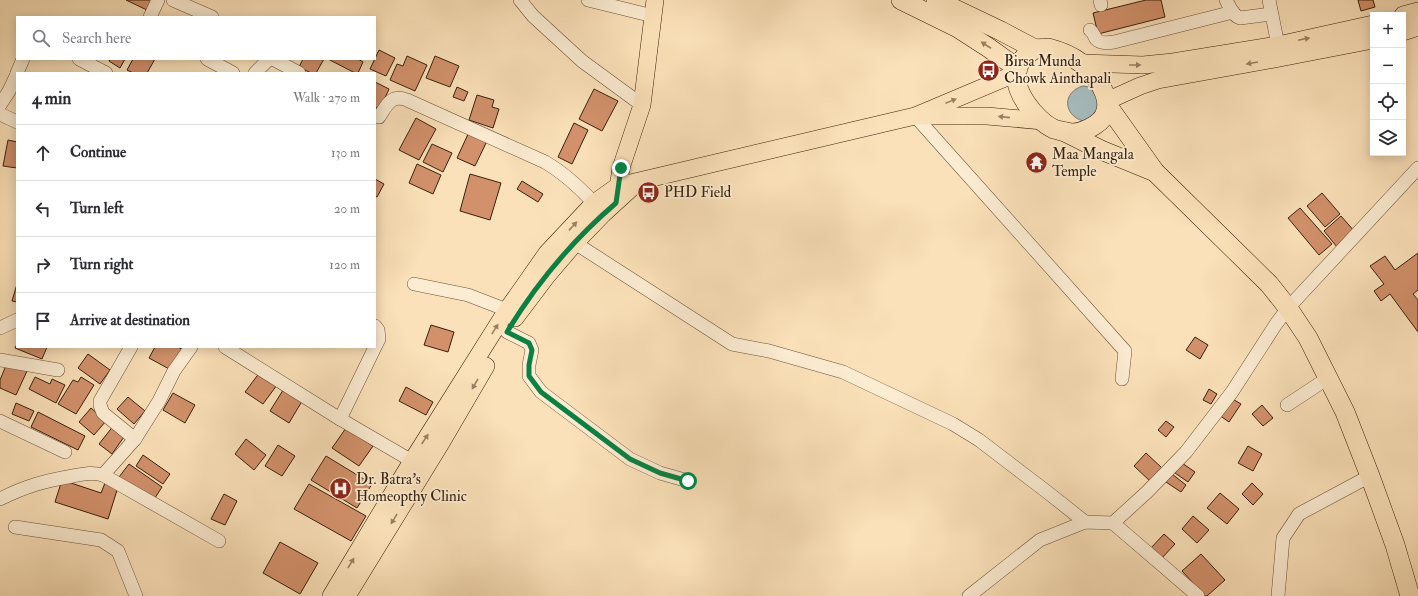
<!DOCTYPE html>
<meta charset="utf-8">
<style>
:root{--surface:#fff;--page:#f2f2f3;--text:#2b2b33;--muted:#7c7c81;--line:#e1e1e2}
body{margin:0;font-family:"IM FELL Double Pica",serif;background:var(--page);color:var(--text)}
.controls{position:absolute;right:12px;top:12px;display:grid;overflow:hidden;border-radius:0px;box-shadow:0 2px 10px #0003}
.controls button{width:36px;height:36px;display:grid;place-items:center;padding:0;border:0;border-bottom:1px solid var(--line);background:var(--surface);color:var(--text);font:20px sans-serif}
.stop{position:absolute;width:12px;height:12px;margin:-9px;border:3px solid #0b8043;border-radius:50%;background:#fff}
.stop.end{background:#0b8043;border-color:#fff;box-shadow:0 1px 4px #0008}
.list{margin:0;padding:0;list-style:none}
h2{display:flex;justify-content:space-between;align-items:center;height:52px;margin:0;padding:0 16px;font-size:17px}
h2 small{font-size:13px;font-weight:400;color:var(--muted)}
.list li{display:grid;grid-template-columns:26px 1fr auto;gap:12px;align-items:center;box-sizing:border-box;height:56px;padding:0 16px;border-top:1px solid var(--line)}
.list b{display:block;font-size:15px;white-space:nowrap}
.list em{font-size:13px;font-style:normal;color:var(--muted)}
.icon{flex:none;width:22px;height:22px;fill:none;stroke:currentColor;stroke-width:2;stroke-linecap:round;stroke-linejoin:round}
.map{position:relative;flex:none;width:1418px;height:596px;overflow:hidden}
.search{position:absolute;background:var(--surface);box-shadow:0 2px 10px #0003;left:16px;top:16px;width:360px;height:44px;display:flex;align-items:center;gap:10px;box-sizing:border-box;padding:0 14px;border-radius:0px;color:var(--muted);font-size:15px}
.panel{position:absolute;background:var(--surface);box-shadow:0 2px 10px #0003;left:16px;top:72px;width:360px;height:276px;border-radius:0px}
.map>svg:first-child{display:block}
</style>
<div class="map">
<svg width="1418" height="596" viewBox="0 0 1418 596">
<rect width="100%" height="100%" fill="#fbe1b9"/>
<filter id="stains"><feTurbulence type="fractalNoise" baseFrequency=".005" numOctaves="4"/><feColorMatrix values="0 0 0 0 .2 0 0 0 0 .09 0 0 0 0 .02 0 0 0 .5 -.17"/></filter>
<radialGradient id="worn" r=".72"><stop offset=".6" stop-color="#630" stop-opacity="0"/><stop offset="1" stop-color="#630" stop-opacity=".3"/></radialGradient>
<path fill="#a5babb" stroke="#797c75" d="M1083 86 1094 88 1099 92V114L1083 121C1063 115 1062 92 1083 86Z"/>
<g fill="#d2916b" stroke="#38200c">
<path d="M126 0H154L149 11Z"/>
<path d="M1146 0H1161L1165 17 1098 34 1093 13Z"/>
<path d="M1358 0H1373L1375 7 1361 11Z"/>
<path d="M379 50 395 58 386 76 370 69Z"/>
<path d="M407 56 427 65 415 91 390 80 397 64 403 66Z"/>
<path d="M435 56 459 66 450 87 426 78Z"/>
<path d="M110 59H125L120 68 109 61Z"/>
<path d="M133 59H155L147 73H133L127 70Z"/>
<path d="M303 59H324L316 73H311L299 67Z"/>
<path d="M328 59H358L363 62 358 73H355Z"/>
<path d="M375 82 389 89 380 109 375 107Z"/>
<path d="M457 87 468 92 464 101 453 97Z"/>
<path d="M594 89 618 101 602 131 579 119Z"/>
<path d="M477 95 494 100 492 107 499 109 493 128 469 120Z"/>
<path d="M416 118 436 129 419 160 399 150Z"/>
<path d="M574 123 588 130 572 164 558 157Z"/>
<path d="M469 132 487 141 475 166 457 158Z"/>
<path d="M8 140 17 142V168L3 166Z"/>
<path d="M432 144 452 153 443 172 423 162Z"/>
<path d="M417 164 441 175 433 194 409 183Z"/>
<path d="M470 174 501 183 490 220 460 211Z"/>
<path d="M375 179 384 184 377 197 375 196Z"/>
<path d="M522 181 543 194 538 202 517 189Z"/>
<path d="M1322 193 1340 214 1325 227 1307 206Z"/>
<path d="M1300 208 1332 244 1319 255 1288 218Z"/>
<path d="M1341 216 1355 232 1337 247 1324 231Z"/>
<path d="M1418 253V290L1413 294 1418 300V332L1390 294 1381 301 1374 291 1384 284 1370 266 1385 256 1395 270Z"/>
<path d="M17 284V302L12 301Z"/>
<path d="M431 325 454 332 448 352 424 345Z"/>
<path d="M1195 337 1208 345 1200 359 1186 350Z"/>
<path d="M17 344V347H47L42 359 15 348Z"/>
<path d="M155 347H178L183 350 171 370 149 358Z"/>
<path d="M88 354 110 370 100 384 78 368Z"/>
<path d="M7 363 27 371 16 395 0 388V380Z"/>
<path d="M260 372 277 385 263 404 245 392Z"/>
<path d="M35 377 50 384 52 379 65 385 56 403 29 389Z"/>
<path d="M81 377 94 385 76 414 58 404 73 380 78 382Z"/>
<path d="M285 387 304 398 289 423 270 411Z"/>
<path d="M406 387 433 402 426 415 399 401Z"/>
<path d="M1209 389 1217 394 1211 404 1203 400Z"/>
<path d="M173 393 195 405 185 423 163 410Z"/>
<path d="M128 397 145 411 134 424 117 409Z"/>
<path d="M1231 398 1241 404 1229 422 1219 415Z"/>
<path d="M16 403 34 411 29 421 12 414Z"/>
<path d="M1262 405 1273 418 1263 426 1252 414Z"/>
<path d="M91 408 106 421 94 435 79 422Z"/>
<path d="M38 412 85 436 78 450 31 427Z"/>
<path d="M1166 421 1174 427 1166 437 1158 430Z"/>
<path d="M114 425 126 434 112 454 99 444Z"/>
<path d="M346 428 373 446 359 466 332 448Z"/>
<path d="M246 439 266 455 254 470 235 454Z"/>
<path d="M278 445 295 456 282 476 265 466Z"/>
<path d="M1248 446 1262 454 1253 471 1238 463Z"/>
<path d="M1146 453 1163 469 1151 482 1134 466Z"/>
<path d="M143 455 170 474 163 484 136 466Z"/>
<path d="M326 456 372 484 357 508 311 480Z"/>
<path d="M1182 463 1195 472 1188 482 1175 473Z"/>
<path d="M129 464 162 487 153 501 119 477Z"/>
<path d="M1172 474 1186 485 1181 492 1166 482Z"/>
<path d="M62 480 101 493 105 483 118 487 108 519 55 502Z"/>
<path d="M1252 483 1263 494 1253 505 1242 494Z"/>
<path d="M309 484 366 516 351 541 294 509Z"/>
<path d="M1220 493 1239 509 1227 524 1207 508Z"/>
<path d="M224 494 237 501 225 525 211 519Z"/>
<path d="M1193 516 1209 530 1197 543 1182 529Z"/>
<path d="M1164 534 1175 544 1161 559 1150 549Z"/>
<path d="M280 542 318 563 300 594 263 573Z"/>
<path d="M1201 554 1225 580 1207 596H1205L1182 571Z"/>
</g>
<g fill="none" stroke-linecap="round" stroke-linejoin="round">
<defs>
<g id="minor">
<path d="M173 0 212 17"/>
<path d="M520 0 533 16 582 61 642 105"/>
<path d="M588 0 653 16"/>
<path d="M1100 0 1101 5"/>
<path d="M1226 0C1230 7 1232 15 1240 18L1271 14"/>
<path d="M1269 0 1278 45"/>
<path d="M150 17 158 0"/>
<path d="M1090 30C1094 33 1094 36 1096 39 1100 44 1108 43 1114 42L1233 12"/>
<path d="M79 59 106 73"/>
<path d="M207 59 233 73"/>
<path d="M273 59 299 73"/>
<path d="M17 73 23 59"/>
<path d="M255 73 269 59"/>
<path d="M0 105 9 91 17 74"/>
<path d="M0 114 17 122"/>
<path d="M375 116 379 117C387 105 391 94 407 100L545 162C564 173 579 187 594 203"/>
<path d="M915 116 1125 351 1122 379"/>
<path d="M575 243 732 344 769 351 843 372 953 424 979 440 1051 495 1085 522"/>
<path d="M414 284 468 295 507 310"/>
<path d="M0 328 17 320"/>
<path d="M507 332 529 343 532 350 529 365V376L541 392 630 459 660 473 688 481"/>
<path d="M131 347 100 401V405L103 413 135 439"/>
<path d="M225 347 340 419 412 461 419 467"/>
<path d="M0 360 58 370"/>
<path d="M1287 405 1328 378"/>
<path d="M340 419 379 339 378 330 375 326"/>
<path d="M0 421 65 452"/>
<path d="M103 475 219 541"/>
<path d="M0 499C26 486 44 481 73 476 84 474 92 472 103 475L135 439 159 401 174 371 191 347"/>
<path d="M1113 523 1198 596"/>
<path d="M15 527 101 540 118 551 136 596"/>
<path d="M969 596 1040 540 1085 522 1113 523 1147 492 1186 452 1232 392 1276 324 1288 308 1418 168"/>
<path d="M1278 596 1283 538 1299 514 1370 476"/>
</g>
<g id="major">
<path d="M1403 15 1418 11"/>
<path d="M1403 32 1418 27"/>
<path d="M1082 63 1143 65 1173 62 1278 45 1373 24"/>
<path d="M1107 101 1140 86 1158 80 1280 58 1373 40"/>
<path d="M923 116H987L1043 121"/>
<path d="M617 195 621 168 642 105 655 0"/>
<path d="M515 318 546 277 575 243 603 214 638 182"/>
<path d="M331 596 412 461 507 310 547 253 594 203 618 186 915 116 1017 73"/>
<path d="M347 596 441 443 486 366"/>
</g>
<g id="highway">
<path d="M901 0 958 28 989 48 1017 68"/>
<path d="M936 0 1001 31 1035 49"/>
<path d="M1048 48C1060 51 1072 56 1081 63 1099 77 1121 109 1095 125 1087 130 1081 133 1072 133 1066 132 1060 131 1054 129 1036 121 1010 89 1018 68 1018 65 1021 62 1022 60 1025 56 1032 50 1036 49 1040 48 1044 49 1048 48Z"/>
<path d="M1108 106 1155 172 1269 284 1288 308 1308 338 1345 412 1370 476 1395 545 1410 596"/>
<path d="M1065 132 1101 150 1155 172"/>
</g>
</defs>
<use href="#minor" stroke="#695037" stroke-width="14"/>
<use href="#major" stroke="#38200c" stroke-width="18"/>
<use href="#highway" stroke="#38200c" stroke-width="20"/>
<use href="#minor" stroke="#fcecd2" stroke-width="13"/>
<use href="#major" stroke="#fbe1b9" stroke-width="17"/>
<use href="#highway" stroke="#fbe1b9" stroke-width="19"/>
</g>
<defs><path id="oneway-solid" d="M-6-.8H1V-3.2L6.5 0L1 3.2V.8H-6Z"/></defs>
<g fill="#9a8062">
<use href="#oneway-solid" transform="translate(1304 39) rotate(-12)"/>
<use href="#oneway-solid" transform="translate(986 45) rotate(-147)"/>
<use href="#oneway-solid" transform="translate(1252 63) rotate(170)"/>
<use href="#oneway-solid" transform="translate(1135 65)"/>
<use href="#oneway-solid" transform="translate(951 101) rotate(-22)"/>
<use href="#oneway-solid" transform="translate(1004 117) rotate(-174)"/>
<use href="#oneway-solid" transform="translate(573 226) rotate(-47)"/>
<use href="#oneway-solid" transform="translate(495 329) rotate(-58)"/>
<use href="#oneway-solid" transform="translate(475 384) rotate(120)"/>
<use href="#oneway-solid" transform="translate(425 439) rotate(-57)"/>
<use href="#oneway-solid" transform="translate(394 519) rotate(121)"/>
<use href="#oneway-solid" transform="translate(351 563) rotate(-59)"/>
</g>
<g fill="none" stroke-linecap="round" stroke-linejoin="round">
<path stroke="#0b8043" stroke-width="5" d="M621 168 616 203C574 239 536 284 507 332L529 343 532 350 529 365V376L541 392 630 459 660 473 688 481"/>
</g>
<defs>
<symbol id="bus-disc" viewBox="-11 -11 22 22"><circle r="9.5" fill="#8f2418" stroke="#fcecd2"/><path d="M-5-6H5V4H4V6H2V4H-2V6H-4V4H-5ZM-3.5-4V0h7V-4ZM-3.5 1.2v1.5H-2V1.2ZM2 1.2v1.5H3.5V1.2Z" fill="#fff"/></symbol>
<symbol id="temple-disc" viewBox="-11 -11 22 22"><circle r="9.5" fill="#8f2418" stroke="#fcecd2"/><path d="M0-6L5-2H3V0L6.5 2.5H4V6H1.5V3h-3V6H-4V2.5H-6.5L-3 0V-2H-5Z" fill="#fff"/></symbol>
<symbol id="hospital-disc" viewBox="-11 -11 22 22"><circle r="9.5" fill="#8f2418" stroke="#fcecd2"/><path d="M-5-5h3v3.5h4V-5h3V5h-3V1.5h-4V5h-3Z" fill="#fff"/></symbol>
</defs>
<g fill-rule="evenodd">
<use href="#bus-disc" x="976" y="58" width="25" height="25"/>
<use href="#temple-disc" x="1024" y="150" width="25" height="25"/>
<use href="#bus-disc" x="636" y="180" width="25" height="25"/>
<use href="#hospital-disc" x="328" y="476" width="25" height="25"/>
</g>
<g text-anchor="middle" dominant-baseline="central" stroke-width="3.5" stroke-linejoin="round" paint-order="stroke">
<g font-size="15" fill="#38200c" stroke="#fcecd2" text-anchor="start">
<text x="1004" y="61">Birsa Munda<tspan x="1004" dy="17">Chowk Ainthapali</tspan></text>
<text x="1052" y="154">Maa Mangala<tspan x="1052" dy="17">Temple</tspan></text>
<text x="664" y="192">PHD Field</text>
<text x="356" y="479">Dr. Batra's<tspan x="356" dy="17">Homeopthy Clinic</tspan></text>
</g>
</g>
<rect width="100%" height="100%" filter="url(#stains)"/>
<rect width="100%" height="100%" fill="url(#worn)"/>
</svg>
<div class="controls">
<button>+</button>
<button>−</button>
<button><svg class="icon" aria-label="locate" viewBox="0 0 24 24"><circle cx="12" cy="12" r="6"/><path d="M12 2v4M12 18v4M2 12h4M18 12h4"/></svg></button>
<button><svg class="icon" aria-label="layers" viewBox="0 0 24 24"><path d="M12 4l9 5-9 5-9-5zM3 14l9 5 9-5"/></svg></button>
</div>
<div class="stop" style="left:688px;top:481px"></div>
<div class="stop end" style="left:621px;top:168px"></div>
<div class="search"><svg class="icon" aria-label="search" viewBox="0 0 24 24"><circle cx="10" cy="10" r="6"/><path d="M15 15l6 6"/></svg>Search here</div>
<section class="panel">
<h2>4 min<small>Walk · 270 m</small></h2>
<ul class="list">
<li><svg class="icon" aria-label="ahead" viewBox="0 0 24 24"><path d="M12 20V5M6 11l6-6 6 6"/></svg><div><b>Continue</b></div><em>130 m</em></li>
<li><svg class="icon" aria-label="left" viewBox="0 0 24 24"><path d="M17 20v-9H6M10 6l-5 5 5 5"/></svg><div><b>Turn left</b></div><em>20 m</em></li>
<li><svg class="icon" aria-label="right" viewBox="0 0 24 24"><path d="M7 20v-9h11M14 6l5 5-5 5"/></svg><div><b>Turn right</b></div><em>120 m</em></li>
<li><svg class="icon" aria-label="arrive" viewBox="0 0 24 24"><path d="M6 21V4h12l-3 4 3 4H6"/></svg><div><b>Arrive at destination</b></div></li>
</ul>
</section>
</div>
